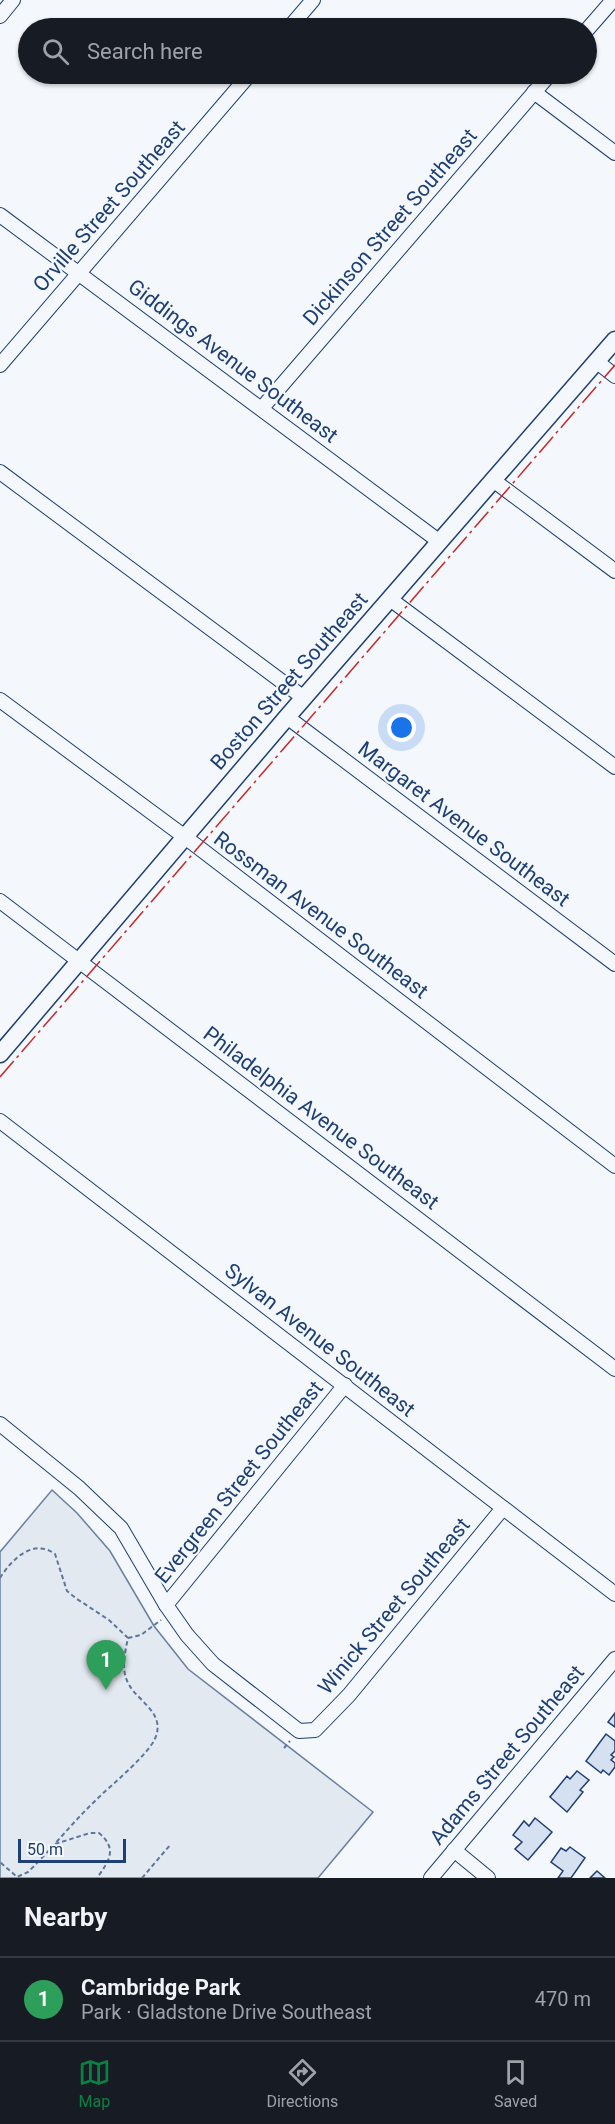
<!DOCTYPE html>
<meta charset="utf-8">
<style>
:root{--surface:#171b24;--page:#242831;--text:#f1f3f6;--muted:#9ea1a6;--line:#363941;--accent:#0b8043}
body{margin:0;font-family:Roboto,sans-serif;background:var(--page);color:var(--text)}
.scale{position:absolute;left:18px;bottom:15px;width:108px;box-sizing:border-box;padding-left:6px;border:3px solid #1d3f73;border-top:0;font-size:16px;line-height:21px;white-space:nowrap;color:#1d3f73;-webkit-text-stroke:4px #f4f7fb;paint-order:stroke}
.you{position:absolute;left:402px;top:728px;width:21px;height:21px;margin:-15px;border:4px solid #fff;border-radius:50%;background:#1a73e8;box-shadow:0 0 0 9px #1a73e833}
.badge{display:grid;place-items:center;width:39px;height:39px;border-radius:50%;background:var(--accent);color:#fff;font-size:20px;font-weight:700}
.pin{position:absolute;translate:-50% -50px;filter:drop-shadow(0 2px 3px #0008)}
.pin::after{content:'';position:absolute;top:32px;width:21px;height:18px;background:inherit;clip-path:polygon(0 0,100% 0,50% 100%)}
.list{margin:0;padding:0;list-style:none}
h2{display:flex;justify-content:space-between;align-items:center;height:78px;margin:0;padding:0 24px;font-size:26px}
h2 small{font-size:20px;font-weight:400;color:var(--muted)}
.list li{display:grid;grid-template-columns:39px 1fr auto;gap:18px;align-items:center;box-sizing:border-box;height:84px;padding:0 24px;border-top:2px solid var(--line)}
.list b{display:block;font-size:22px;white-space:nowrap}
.list p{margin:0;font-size:20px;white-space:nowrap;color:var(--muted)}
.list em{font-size:20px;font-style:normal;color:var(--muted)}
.icon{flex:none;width:33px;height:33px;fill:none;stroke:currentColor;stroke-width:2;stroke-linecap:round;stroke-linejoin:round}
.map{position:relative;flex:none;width:615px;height:1878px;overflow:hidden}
.search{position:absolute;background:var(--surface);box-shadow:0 2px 4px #0004;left:18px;right:18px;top:18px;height:66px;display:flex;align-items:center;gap:15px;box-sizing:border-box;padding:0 21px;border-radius:33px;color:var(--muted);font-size:22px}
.sheet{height:162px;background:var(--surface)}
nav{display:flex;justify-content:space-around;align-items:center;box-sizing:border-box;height:84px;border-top:2px solid var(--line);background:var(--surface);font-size:16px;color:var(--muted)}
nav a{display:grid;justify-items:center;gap:3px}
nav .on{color:var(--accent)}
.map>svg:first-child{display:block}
</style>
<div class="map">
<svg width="615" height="1878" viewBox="0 0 615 1878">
<rect width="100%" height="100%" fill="#f4f7fb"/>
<path fill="#e3e9f0" stroke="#687fa3" stroke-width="1.5" d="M52 1490 77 1513 110 1551 154 1626 188 1669 373 1812 318 1878H0V1552Z"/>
<g fill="#d5e0f0" stroke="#1d3f73" stroke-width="1.5">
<path d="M615 1713V1727L608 1722Z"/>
<path d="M606 1734 615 1741V1751L611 1755 614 1757 611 1760 615 1763V1767L609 1775 603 1770 601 1773 586 1761Z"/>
<path d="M577 1771 589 1780 580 1790 583 1792 567 1812 550 1797 567 1776 570 1779Z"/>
<path d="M535 1818 552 1832 528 1860 515 1849 522 1842 513 1835 524 1821 529 1826Z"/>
<path d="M570 1847 585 1858 571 1878H558L563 1871 551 1862 561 1848 566 1851Z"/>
<path d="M597 1871 605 1878H590Z"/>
</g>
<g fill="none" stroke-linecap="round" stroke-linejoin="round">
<defs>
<g id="minor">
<path d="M0 16 13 0"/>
<path d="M289 28 313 0"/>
<path d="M586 31 613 0"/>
<path d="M534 92 615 153"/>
<path d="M0 215 440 542"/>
<path d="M596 361 615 376"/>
<path d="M0 365 250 74"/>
<path d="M262 408 550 74"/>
<path d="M0 472 304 698"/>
<path d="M493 480 615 571"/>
<path d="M390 599 615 767"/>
<path d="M0 700 185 837 615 1166"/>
<path d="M287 717 615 964"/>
<path d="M0 901 615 1369"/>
<path d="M0 1121 615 1594"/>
<path d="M0 1424 79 1488 121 1528 166 1605 187 1635 213 1664 299 1731 315 1730 349 1695 503 1508"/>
<path d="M166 1605 345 1385"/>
<path d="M454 1850 488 1878"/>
<path d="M431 1878 615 1659"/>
</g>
<path id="tertiary" d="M0 1054 287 717 615 340"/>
</defs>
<use href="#minor" stroke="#1d3f73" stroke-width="16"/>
<use href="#tertiary" stroke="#1d3f73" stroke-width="19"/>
<g stroke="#5e769c" stroke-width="2" stroke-dasharray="4.5 3" stroke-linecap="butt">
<path d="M0 1578C12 1559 33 1538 55 1554L67 1591 77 1599 109 1620 128 1638C122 1666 120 1680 142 1700 148 1707 155 1713 157 1722 159 1730 156 1738 152 1744 136 1766 113 1783 94 1802 71 1824 51 1850 28 1872L17 1877 0 1862"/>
<path d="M128 1638 141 1635 161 1620"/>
<path d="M284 1748 290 1741"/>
<path d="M55 1844 90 1833H99C118 1849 109 1861 97 1878"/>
<path d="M142 1878 171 1844"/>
</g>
<use href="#minor" stroke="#f4f7fb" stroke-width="14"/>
<use href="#tertiary" stroke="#f4f7fb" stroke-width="16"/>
<path stroke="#c62828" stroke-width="1.5" stroke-dasharray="21 4.5 3 4.5" stroke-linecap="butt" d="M0 1077 615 365"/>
</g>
<g text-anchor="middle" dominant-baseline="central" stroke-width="4.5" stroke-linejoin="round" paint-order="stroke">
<g font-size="21" fill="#1d3f73" stroke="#f4f7fb">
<text transform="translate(109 206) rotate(-49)">Orville Street Southeast</text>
<text transform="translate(390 227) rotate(-49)">Dickinson Street Southeast</text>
<text transform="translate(233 361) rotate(37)">Giddings Avenue Southeast</text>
<text transform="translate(289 681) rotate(-49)">Boston Street Southeast</text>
<text transform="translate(464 824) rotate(37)">Margaret Avenue Southeast</text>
<text transform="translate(321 915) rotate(37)">Rossman Avenue Southeast</text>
<text transform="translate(321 1118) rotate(37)">Philadelphia Avenue Southeast</text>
<text transform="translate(320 1340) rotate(38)">Sylvan Avenue Southeast</text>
<text transform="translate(239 1482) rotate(-51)">Evergreen Street Southeast</text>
<text transform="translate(394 1606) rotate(-50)">Winick Street Southeast</text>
<text transform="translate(507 1755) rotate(-50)">Adams Street Southeast</text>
</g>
</g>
</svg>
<div class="scale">50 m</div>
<div class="you"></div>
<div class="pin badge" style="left:106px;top:1690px;background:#2e9e5b">1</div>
<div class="search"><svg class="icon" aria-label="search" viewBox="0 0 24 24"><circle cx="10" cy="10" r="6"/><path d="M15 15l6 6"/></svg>Search here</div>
</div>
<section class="sheet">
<h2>Nearby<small></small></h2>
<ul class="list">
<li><span class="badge" style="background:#2e9e5b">1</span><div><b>Cambridge Park</b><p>Park · Gladstone Drive Southeast</p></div><em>470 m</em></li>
</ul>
</section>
<nav>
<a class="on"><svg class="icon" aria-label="map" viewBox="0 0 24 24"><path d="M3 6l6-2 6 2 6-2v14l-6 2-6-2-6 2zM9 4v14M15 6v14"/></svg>Map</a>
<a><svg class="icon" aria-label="directions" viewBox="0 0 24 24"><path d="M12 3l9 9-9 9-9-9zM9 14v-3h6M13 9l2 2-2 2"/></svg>Directions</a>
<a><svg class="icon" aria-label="saved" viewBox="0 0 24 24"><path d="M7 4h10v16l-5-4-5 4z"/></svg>Saved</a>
</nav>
